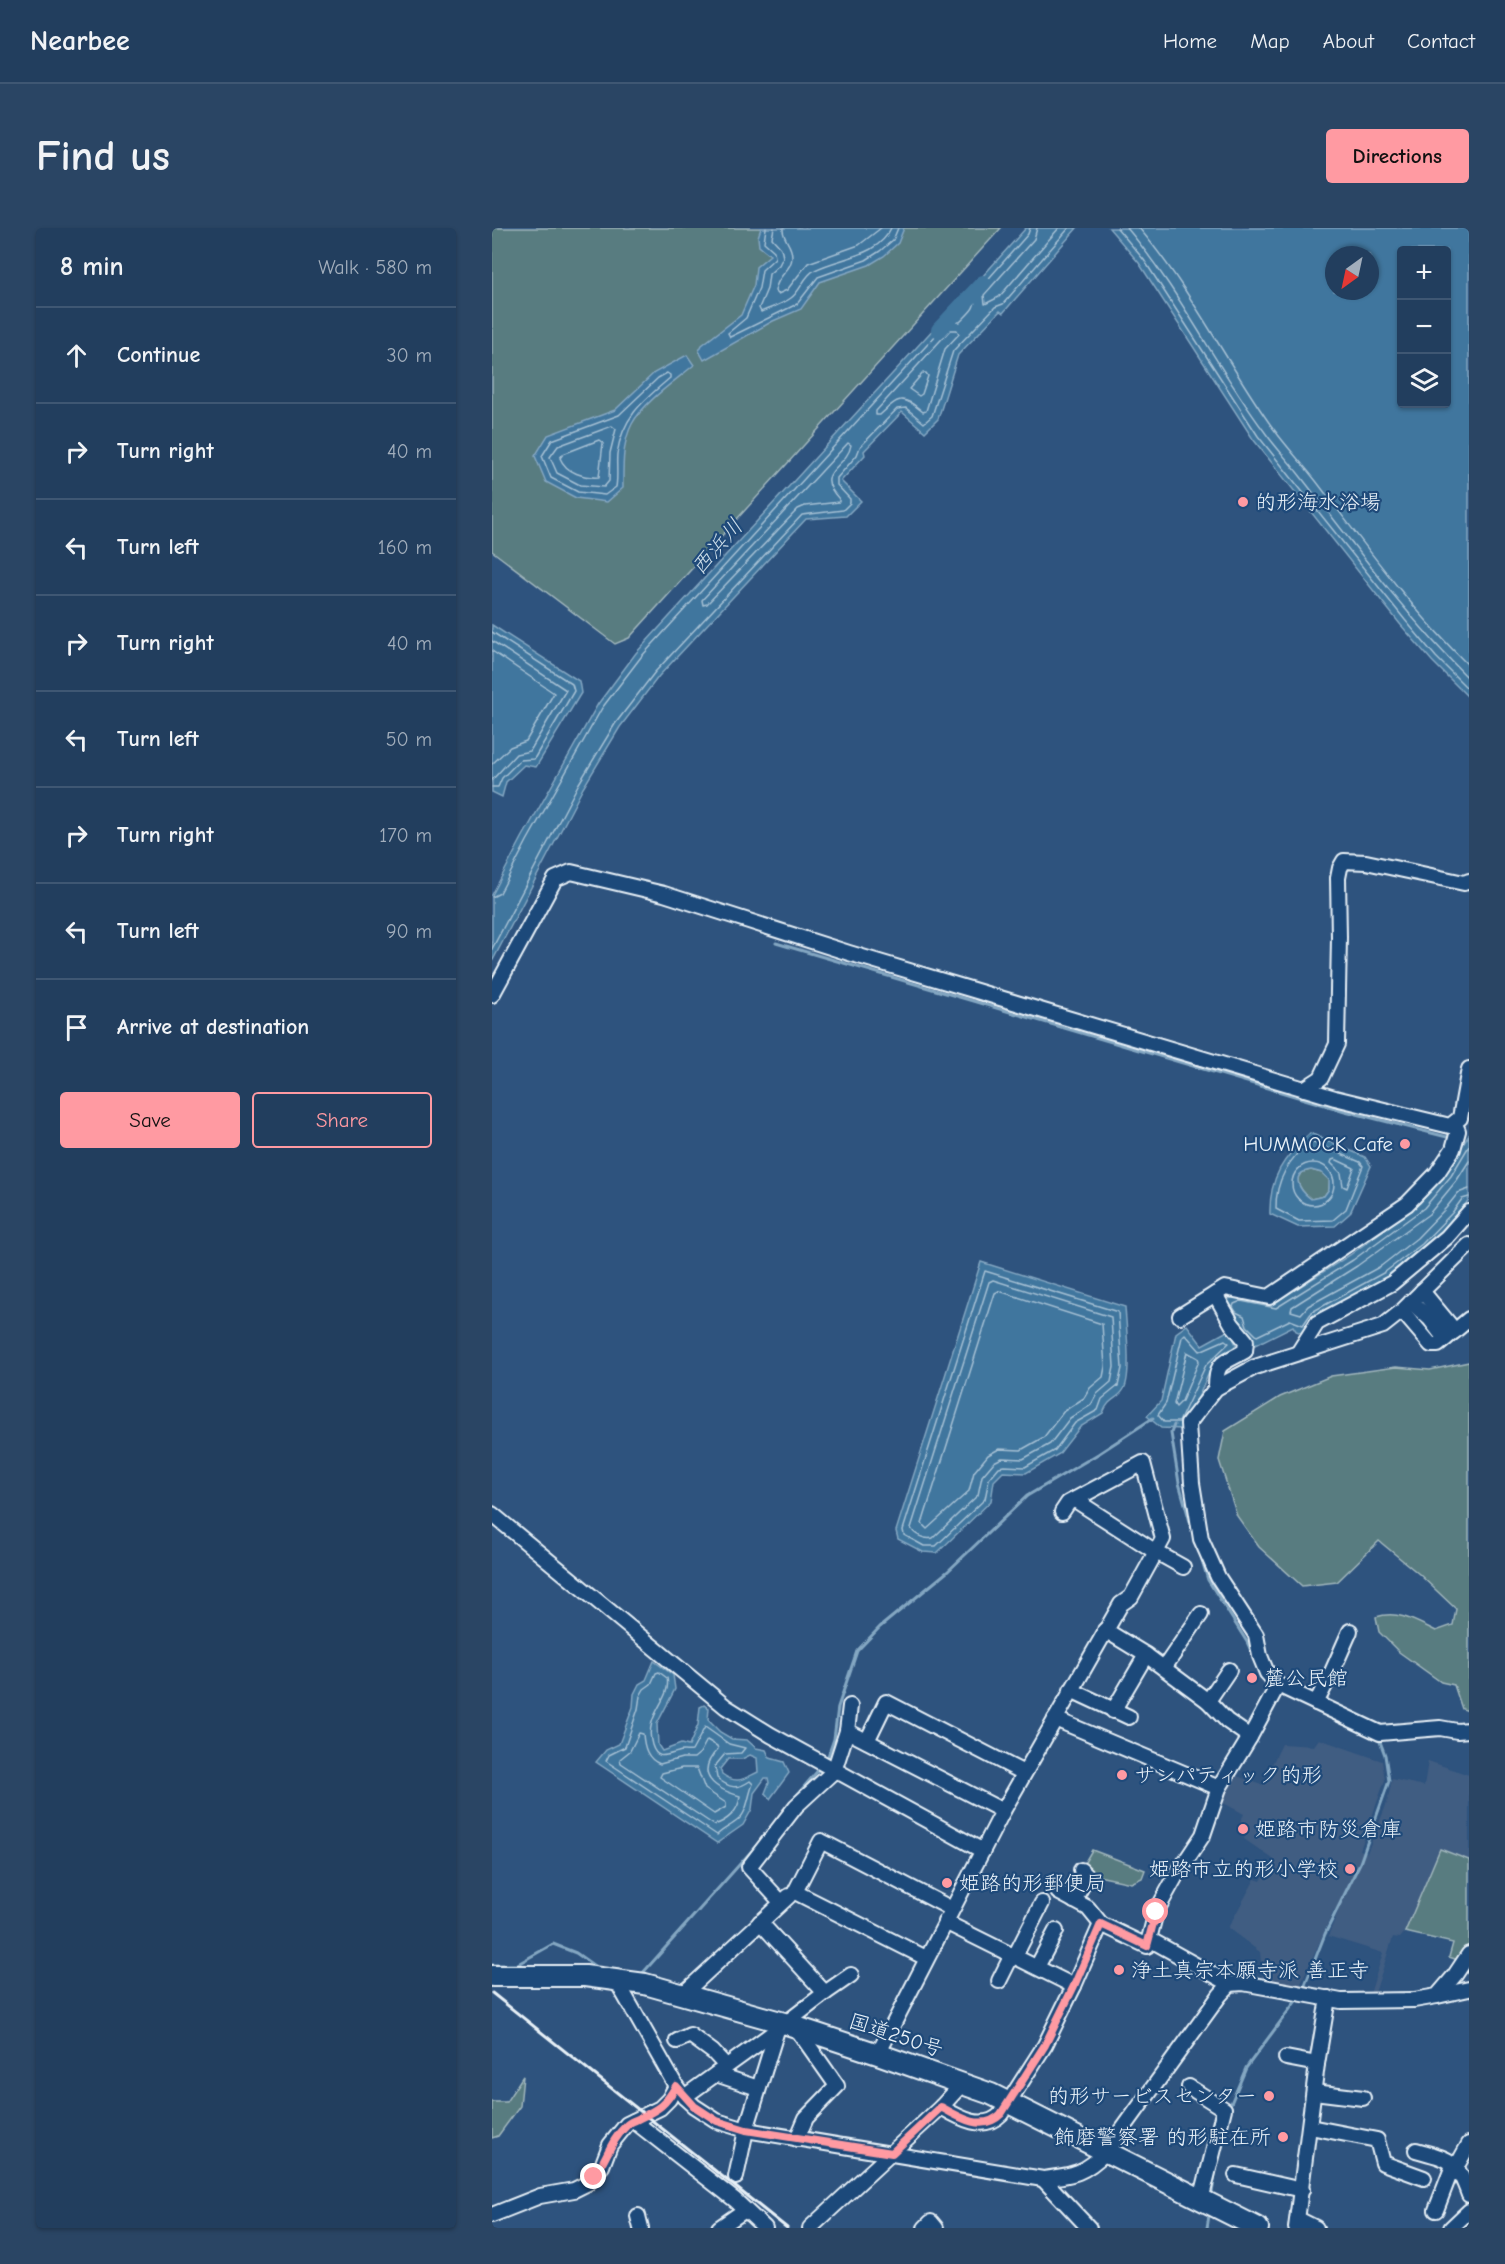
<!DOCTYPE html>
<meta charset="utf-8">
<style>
:root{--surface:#223e5e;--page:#2a4564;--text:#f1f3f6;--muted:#a2aebc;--line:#3f5773;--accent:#ff9aa2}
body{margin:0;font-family:"Comic Neue","Klee One",sans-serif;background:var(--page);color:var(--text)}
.controls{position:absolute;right:18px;top:18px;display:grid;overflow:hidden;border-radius:6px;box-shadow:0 2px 4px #0004}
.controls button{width:54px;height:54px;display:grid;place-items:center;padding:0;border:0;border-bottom:2px solid var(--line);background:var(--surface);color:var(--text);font:30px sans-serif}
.compass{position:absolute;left:833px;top:18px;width:54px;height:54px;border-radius:50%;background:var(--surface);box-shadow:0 2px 4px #0004;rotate:213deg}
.stop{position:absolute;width:18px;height:18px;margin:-14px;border:4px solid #ff9aa2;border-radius:50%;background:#fff}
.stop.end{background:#ff9aa2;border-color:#fff;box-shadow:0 2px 6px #0008}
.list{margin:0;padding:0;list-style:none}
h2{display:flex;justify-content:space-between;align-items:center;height:78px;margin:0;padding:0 24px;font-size:26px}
h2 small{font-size:20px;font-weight:400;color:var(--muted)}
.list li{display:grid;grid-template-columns:39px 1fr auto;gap:18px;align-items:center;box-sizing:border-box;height:96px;padding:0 24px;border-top:2px solid var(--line)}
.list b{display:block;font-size:22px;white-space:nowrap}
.list em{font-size:20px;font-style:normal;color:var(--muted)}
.actions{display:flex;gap:12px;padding:18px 24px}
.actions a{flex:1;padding:14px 0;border:2px solid var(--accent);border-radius:6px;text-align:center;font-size:21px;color:var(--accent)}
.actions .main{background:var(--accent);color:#111}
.icon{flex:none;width:33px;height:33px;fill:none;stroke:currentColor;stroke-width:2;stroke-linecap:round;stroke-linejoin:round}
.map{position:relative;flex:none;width:977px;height:2000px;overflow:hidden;border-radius:6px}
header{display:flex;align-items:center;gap:36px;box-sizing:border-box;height:84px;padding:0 30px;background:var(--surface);border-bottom:2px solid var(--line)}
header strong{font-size:28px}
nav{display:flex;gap:33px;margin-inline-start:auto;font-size:21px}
.intro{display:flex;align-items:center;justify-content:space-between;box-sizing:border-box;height:144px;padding:0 36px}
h1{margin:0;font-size:42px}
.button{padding:15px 27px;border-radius:6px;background:var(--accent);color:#111;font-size:21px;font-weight:700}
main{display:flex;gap:36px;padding:0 36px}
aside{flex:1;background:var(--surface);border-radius:6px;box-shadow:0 2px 4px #0004}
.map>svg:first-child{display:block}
</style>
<header>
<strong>Nearbee</strong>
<nav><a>Home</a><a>Map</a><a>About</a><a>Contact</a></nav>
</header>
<div class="intro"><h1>Find us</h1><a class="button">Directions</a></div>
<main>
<aside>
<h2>8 min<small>Walk · 580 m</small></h2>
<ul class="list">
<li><svg class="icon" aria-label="ahead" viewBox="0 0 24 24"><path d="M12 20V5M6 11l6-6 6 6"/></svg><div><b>Continue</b></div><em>30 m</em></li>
<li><svg class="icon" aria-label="right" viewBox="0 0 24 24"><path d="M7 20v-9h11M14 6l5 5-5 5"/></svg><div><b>Turn right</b></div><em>40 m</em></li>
<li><svg class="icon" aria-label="left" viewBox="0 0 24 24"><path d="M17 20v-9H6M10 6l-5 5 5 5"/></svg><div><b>Turn left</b></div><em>160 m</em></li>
<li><svg class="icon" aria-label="right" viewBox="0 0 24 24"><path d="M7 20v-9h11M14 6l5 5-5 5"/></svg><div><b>Turn right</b></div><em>40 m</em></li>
<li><svg class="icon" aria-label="left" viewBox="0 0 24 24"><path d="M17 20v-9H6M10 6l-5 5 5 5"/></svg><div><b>Turn left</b></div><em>50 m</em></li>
<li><svg class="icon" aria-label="right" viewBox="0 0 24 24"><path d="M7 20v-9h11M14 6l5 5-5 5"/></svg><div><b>Turn right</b></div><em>170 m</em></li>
<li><svg class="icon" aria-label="left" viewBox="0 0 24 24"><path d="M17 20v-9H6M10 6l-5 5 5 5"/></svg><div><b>Turn left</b></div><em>90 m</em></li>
<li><svg class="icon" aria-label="arrive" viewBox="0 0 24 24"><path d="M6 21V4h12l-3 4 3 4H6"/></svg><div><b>Arrive at destination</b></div></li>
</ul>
<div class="actions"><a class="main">Save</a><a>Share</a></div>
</aside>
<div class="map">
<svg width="977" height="2000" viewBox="0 0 977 2000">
<rect width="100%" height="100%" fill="#2e537e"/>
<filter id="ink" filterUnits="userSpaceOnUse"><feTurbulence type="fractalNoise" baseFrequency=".0167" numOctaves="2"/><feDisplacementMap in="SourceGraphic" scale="12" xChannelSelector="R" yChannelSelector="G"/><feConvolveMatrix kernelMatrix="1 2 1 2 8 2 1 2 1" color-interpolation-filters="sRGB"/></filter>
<g filter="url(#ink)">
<path fill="#415d82" d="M827 1511 890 1533 893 1552 868 1622 875 1625 895 1575 900 1551 932 1558 936 1533 977 1547V1632L948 1621 913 1704 908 1710 901 1709 882 1768 877 1769 891 1725 836 1708 846 1684 842 1682 807 1760 771 1755 768 1724 736 1700 763 1651 769 1653 781 1631 752 1611 754 1606 745 1600 752 1586 728 1573 731 1564 742 1547 770 1557 790 1516 822 1518Z"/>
<g fill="#597b80" stroke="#a0b6bc" stroke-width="1.5">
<path d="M0 0H509L137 410 123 416 0 323Z"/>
<path d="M819 942 830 945 838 952 837 961 832 968 819 971C807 962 797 945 819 942Z"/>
<path d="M977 1134V1483L970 1481 962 1457 949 1454 907 1424 887 1404 884 1389C907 1382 923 1393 944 1403L961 1397 964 1381 927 1346 887 1313 845 1354 810 1358 767 1319 745 1288 727 1232 733 1203 788 1169 839 1148 904 1139 938 1142Z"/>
<path d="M948 1621 977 1632V1717L966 1732 957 1729 961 1715 913 1704Z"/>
<path d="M600 1622 653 1642 650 1650 639 1655 597 1646 590 1639Z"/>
<path d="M31 1848 28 1878 6 1908 0 1910V1874H14Z"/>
</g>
<g fill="#41769e" stroke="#84a7c2" stroke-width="1.5" fill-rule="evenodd">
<path d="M269 0H412L406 15 392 28 377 37 328 54 309 81 281 93 212 132 207 123 210 117 249 87 262 57 264 39 278 27 267 18 266 9Z"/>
<path d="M534 0H585L511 85 508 83 466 127 446 191 433 204 410 184 372 223 373 227 349 253 369 273 354 288 314 291 167 448 128 499 91 560 0 734V667L30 610 106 476 144 425 457 84 464 89 479 74 472 69Z"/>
<path d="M617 0H977V470L940 433 908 396 761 211 647 35ZM910 22H954V176H910ZM842 27H878V63H842Z"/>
<path d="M195 127 202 137C183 153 152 174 140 196 130 215 131 239 131 260L115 274 84 270 54 254 43 228 56 207 123 182 162 145Z"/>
<path d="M0 397 87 453 89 465 44 539 32 537 14 554 10 569 0 564Z"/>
<path d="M818 905 873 929 879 938 858 985 843 998 806 999 778 986C777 949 792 929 818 905ZM819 942 830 945 837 952V961L832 968 819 971C807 962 797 945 819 942Z"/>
<path d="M977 907V971L965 989 934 1020 896 1050 812 1106 804 1103 801 1098 763 1117 754 1104 742 1112 744 1117 719 1140 702 1179 690 1201 669 1200 655 1188 669 1173 684 1105 695 1097 710 1117 750 1095 746 1091 742 1093 731 1074 747 1066 782 1075 858 1027 928 975 954 944Z"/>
<path d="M489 1034 633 1079C634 1096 640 1147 632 1161 626 1172 617 1169 611 1185L588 1199 567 1226 534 1245 511 1244 502 1253 499 1273 445 1325 431 1324 406 1311 404 1303Z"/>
<path d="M162 1433 181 1447 183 1461 165 1496 166 1517 170 1523 189 1516 197 1518 206 1497 208 1479 212 1477 217 1480 216 1492 228 1504 240 1511 255 1512 264 1520 274 1522 278 1530 292 1534 297 1545 278 1571 273 1565 277 1555 276 1550H273L262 1565 260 1581 251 1597 225 1615 104 1534 114 1522 127 1516 141 1479 142 1466 147 1456 154 1452ZM258 1527 265 1530 266 1544C251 1551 245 1557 230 1546L228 1541 236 1531H250Z"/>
</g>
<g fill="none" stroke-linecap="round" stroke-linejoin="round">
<g stroke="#a5c0d4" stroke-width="1.5">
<path d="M274 0 272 14 282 23 283 30 270 42 267 60 254 90 236 105 238 109 305 76 326 49 374 32 388 23 401 12 406 0"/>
<path d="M282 0 280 10 289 20 291 29 287 37 277 46 275 61 267 80 269 84C278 80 291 76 299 70 309 63 312 47 323 42 348 29 386 29 399 0"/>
<path d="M291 0C290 11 300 16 300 28 300 43 286 45 283 63L286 66 295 62 316 35 367 17 389 0"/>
<path d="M545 0 542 11 492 67 493 76 507 69 567 0"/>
<path d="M625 0 652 32 766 208 913 392 944 429 977 462"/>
<path d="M635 0C688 63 723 137 772 203 783 219 797 233 809 249 863 318 915 389 977 451"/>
<path d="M647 0C698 60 733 132 778 196 792 216 809 234 824 253 872 316 920 382 977 438"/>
<path d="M458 102H465L467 106 453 121 434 183 431 184C410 166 407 169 388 187H384V183Z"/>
<path d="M175 145 178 147V150C151 173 131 188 125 226 124 236 126 248 124 259L113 267 86 264 59 250 50 228 60 212 127 187 166 150Z"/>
<path d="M431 145H434L436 148 430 166 427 168 417 161Z"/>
<path d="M120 198 124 201 118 225 117 253 112 259 88 257 65 245 58 229 66 218Z"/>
<path d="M107 212 111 215 107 249C93 250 74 245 68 230L71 226Z"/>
<path d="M356 215 359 217C355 241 320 242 347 271V274L313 278 306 281 215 376 211 377 210 372Z"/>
<path d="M0 404 80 456 82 463 42 531 28 532 10 550 6 559H0"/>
<path d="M0 413 74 462 38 523 24 526 0 552"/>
<path d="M0 423 62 465 34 513 18 519 0 536"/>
<path d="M0 669 8 665 35 613 110 480 149 429 456 94H468C478 84 485 80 483 66L536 6 538 0"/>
<path d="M0 721 86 557 123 496 163 444 310 287 351 282 358 275V271L345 257V250L365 227 368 219 405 181 414 180 432 195 440 188 461 123 503 79 511 76 577 0"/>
<path d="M819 913 868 934 871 938 854 981 841 992 807 993 784 981C783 953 798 929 819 913Z"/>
<path d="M977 918 959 948 932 980 861 1032 784 1080 749 1073 742 1076 741 1079 744 1084 752 1088 755 1098 765 1108 798 1092 811 1097 820 1084 893 1044 930 1016 960 985 970 971 977 969"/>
<path d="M843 931 862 940 855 960 851 958 849 945 839 935 840 932Z"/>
<path d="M977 933 965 952 937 986 865 1038 800 1079 799 1083 809 1086 816 1078 889 1038 925 1010 954 980 966 965 977 961"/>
<circle cx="821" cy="956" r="21"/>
<path d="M493 1043 626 1084 630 1140 626 1158 610 1171 606 1182 583 1195 563 1222 533 1239 512 1238 507 1239 497 1251 493 1271 444 1318H432L412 1307 411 1302Z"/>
<path d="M501 1052 619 1089 622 1139 619 1154 605 1166 599 1177 578 1190 558 1216 531 1231 510 1230 502 1234 490 1248 486 1267 441 1310C433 1312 422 1307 419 1300L497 1054Z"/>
<path d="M507 1063 610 1096 613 1139 611 1149 598 1160 592 1170 572 1183 552 1209 529 1222 507 1221 496 1227 482 1244 477 1263 435 1301 430 1296 503 1065Z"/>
<path d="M693 1106 708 1123 733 1112 737 1115 714 1137 687 1194H672L666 1187 674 1175 690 1109Z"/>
<path d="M695 1124 706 1130 707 1133 690 1173 684 1179 682 1176Z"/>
<path d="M167 1444 175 1450C180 1472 151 1487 160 1517 165 1533 174 1527 186 1524 191 1522 195 1524 200 1523L213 1499 237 1516 253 1520 249 1525 233 1526 223 1538 225 1550C237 1560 245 1562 258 1553L261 1556C256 1567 256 1584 246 1592 239 1598 231 1601 225 1607L114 1533 117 1527 133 1519 146 1481 148 1468 152 1461 159 1456 164 1445Z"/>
<path d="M147 1505 151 1506C152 1519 155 1531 168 1536L190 1530H202L208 1525 215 1512 225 1518 226 1521C201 1547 223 1561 248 1568 247 1583 235 1593 222 1597L129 1535 128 1531 138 1523Z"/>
<path d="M190 1540H205L213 1561 234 1575V1579L222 1586 168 1549 170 1545Z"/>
</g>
<g stroke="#84a7c2" stroke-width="3">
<path d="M284 715 853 883 959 910"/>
<path d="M682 1197 679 1205 687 1255 701 1304"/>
<path d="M707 1322 716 1352 755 1414 767 1441"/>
<path d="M800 1471 826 1483"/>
<path d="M335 1531 342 1511 346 1479 365 1423 388 1399 455 1344 535 1268 606 1226 661 1190"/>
<path d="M298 1575 329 1539"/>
<path d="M0 1737H24L61 1716 84 1725 108 1742"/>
<path d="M149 1747 272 1609"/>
<path d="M811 1762 833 1706 868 1635 897 1553 893 1527 887 1511 884 1510"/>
<path d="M737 1880 754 1840 806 1770"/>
<path d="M720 1965 725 1934"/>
<path d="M715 2000 717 1987"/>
</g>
<path stroke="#41769e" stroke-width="16" d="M447 102 491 55"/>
<defs>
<g id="minor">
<path d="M0 767 63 651 79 644 172 666 357 725 843 870 958 898 968 890 977 841"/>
<path d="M812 861 829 850 845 816 847 709 846 650 848 640 852 633 874 634 972 655 977 653"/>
<path d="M977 1017 910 1083 891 1098 763 1139 724 1160 696 1196 700 1255 709 1311 726 1349 764 1407 768 1428 775 1445 786 1457 888 1505 948 1500 965 1503 977 1502"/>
<path d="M930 1063 963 1103"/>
<path d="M723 1066 740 1096 754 1113 753 1123C731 1136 724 1132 724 1160"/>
<path d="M919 1074 938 1091 953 1111"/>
<path d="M910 1083 939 1117H946L977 1091"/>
<path d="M688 1088 733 1060 777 1069 915 976 945 945 961 921 966 903 963 896"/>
<path d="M806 1125 825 1095 900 1055 955 1009 977 984"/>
<path d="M583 1272 664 1324 691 1339"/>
<path d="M0 1286 234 1479 279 1507 491 1623"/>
<path d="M613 1402 654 1427 621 1483"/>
<path d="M654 1427 716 1473 735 1493 758 1509"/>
<path d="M672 1440 709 1386"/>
<path d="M579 1462 637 1489"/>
<path d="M716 1473 737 1442"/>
<path d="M824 1475 839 1446 858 1403"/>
<path d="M563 1491 727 1560"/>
<path d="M355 1503 511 1583"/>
<path d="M375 1513 394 1474 532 1545"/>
<path d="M566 1664 596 1680 609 1696"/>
<path d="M582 1673 595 1648 589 1642"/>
<path d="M289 1674 257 1639 304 1578 342 1543 355 1503 358 1478"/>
<path d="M268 1694 333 1765"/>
<path d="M453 1694 582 1758"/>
<path d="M523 1728 550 1675"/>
<path d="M434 1730 303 1664 329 1613 460 1681"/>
<path d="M545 1739 564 1703"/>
<path d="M124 1752 184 1858 192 1869 202 1878 225 1893 254 1902 551 1951C582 1947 592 1946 615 1923L728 1767 738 1756 751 1755 849 1773 922 1772 945 1768 963 1747 977 1726"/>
<path d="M507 1753 520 1727"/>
<path d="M738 1756 657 1711 664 1684 685 1646 711 1607 727 1560 758 1509 786 1457"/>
<path d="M190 1767 297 1668"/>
<path d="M945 1768 977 1761"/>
<path d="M305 1801 345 1858 314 1890 305 1911"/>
<path d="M185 1813 198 1807 221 1824 234 1838"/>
<path d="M386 1826 511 1583 629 1376 639 1369 671 1311 651 1235 576 1275 570 1284"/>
<path d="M794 1830 825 1836"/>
<path d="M224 1846 266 1860"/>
<path d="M697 1859 732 1881 709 1972"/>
<path d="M822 1864 871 1870"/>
<path d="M192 1869 285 1802"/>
<path d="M449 1879C468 1890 491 1904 509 1886L553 1817 582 1758 609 1696 655 1718 657 1711"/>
<path d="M142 1893 243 1972 273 2000"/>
<path d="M818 1899 885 1912 891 1935 932 1950"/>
<path d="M924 1922C960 1932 964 1931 977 1967"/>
<path d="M744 1947 810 1962"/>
<path d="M244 1949 254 1902 285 1802 333 1765 359 1747"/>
<path d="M551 1951 597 2000"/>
<path d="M944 1982 962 1935 967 1934 977 1916"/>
<path d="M0 1987 48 1968 82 1962 96 1955 110 1938 118 1917 135 1896 168 1880 177 1871 184 1858"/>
<path d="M146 1988 149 2000"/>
<path d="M806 1991 824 2000"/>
<path d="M227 2000 253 1982"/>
<path d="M318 2000 449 1879 471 1855"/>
<path d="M433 2000 439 1994 444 2000"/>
<path d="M804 2000 825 1836 836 1770"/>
<path d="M959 2000 977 1983"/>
</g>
<path id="highway" d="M0 1748H93L153 1756 292 1795 386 1826 499 1866 766 2000"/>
</defs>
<use href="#minor" stroke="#e8f1f8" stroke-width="18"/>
<use href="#highway" stroke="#e8f1f8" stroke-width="24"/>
<use href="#minor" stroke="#1f4a7a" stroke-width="14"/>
<use href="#highway" stroke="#1f4a7a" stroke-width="20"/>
<path stroke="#e8f1f8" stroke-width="3" d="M0 1765 295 2000"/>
</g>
</g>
<g fill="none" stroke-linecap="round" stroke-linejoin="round" filter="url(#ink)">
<path stroke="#ff9aa2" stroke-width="8" d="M102 1949C114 1932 119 1912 134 1898 137 1894 142 1893 146 1891 166 1881 173 1878 184 1858L202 1878 225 1893 254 1902 400 1925 449 1879C468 1890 491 1904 509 1886L553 1817 582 1758 609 1696 655 1718 664 1684"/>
</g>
<g fill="#ff9aa2" stroke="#1f4a7a" stroke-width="2">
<circle cx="751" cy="274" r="6"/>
<circle cx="913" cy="916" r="6"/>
<circle cx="760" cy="1450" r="6"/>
<circle cx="630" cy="1547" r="6"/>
<circle cx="751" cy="1601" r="6"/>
<circle cx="858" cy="1641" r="6"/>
<circle cx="455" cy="1655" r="6"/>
<circle cx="627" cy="1742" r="6"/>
<circle cx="777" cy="1868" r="6"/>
<circle cx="791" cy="1909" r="6"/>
</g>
<g text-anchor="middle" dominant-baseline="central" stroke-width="4.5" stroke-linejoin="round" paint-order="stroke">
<g font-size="21" fill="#e8f1f8" stroke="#1f4a7a" text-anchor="start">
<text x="763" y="274">的形海水浴場</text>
<text x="901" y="916" text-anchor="end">HUMMOCK Cafe</text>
<text x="772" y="1450">麓公民館</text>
<text x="642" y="1547">サンパティック的形</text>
<text x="763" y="1601">姫路市防災倉庫</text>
<text x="846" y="1641" text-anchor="end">姫路市立的形小学校</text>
<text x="467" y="1655">姫路的形郵便局</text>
<text x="639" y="1742">浄土真宗本願寺派 善正寺</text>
<text x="765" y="1868" text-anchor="end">的形サービスセンター</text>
<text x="779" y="1909" text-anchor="end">飾磨警察署 的形駐在所</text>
</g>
<g font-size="21" fill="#e8f1f8" stroke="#1f4a7a">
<text transform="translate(404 1807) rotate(18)">国道250号</text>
</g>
<g font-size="22" font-style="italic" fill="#cfdfea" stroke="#1f4a7a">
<text transform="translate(225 319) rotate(-49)">西浜川</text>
</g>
</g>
</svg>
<div class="controls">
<button>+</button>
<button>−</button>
<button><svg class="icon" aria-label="layers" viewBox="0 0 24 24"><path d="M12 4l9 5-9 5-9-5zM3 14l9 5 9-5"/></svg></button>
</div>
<svg class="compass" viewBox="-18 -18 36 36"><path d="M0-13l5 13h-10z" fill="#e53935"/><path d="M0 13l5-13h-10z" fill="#a2aebc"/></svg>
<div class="stop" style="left:664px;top:1684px"></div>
<div class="stop end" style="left:102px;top:1949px"></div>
</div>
</main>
